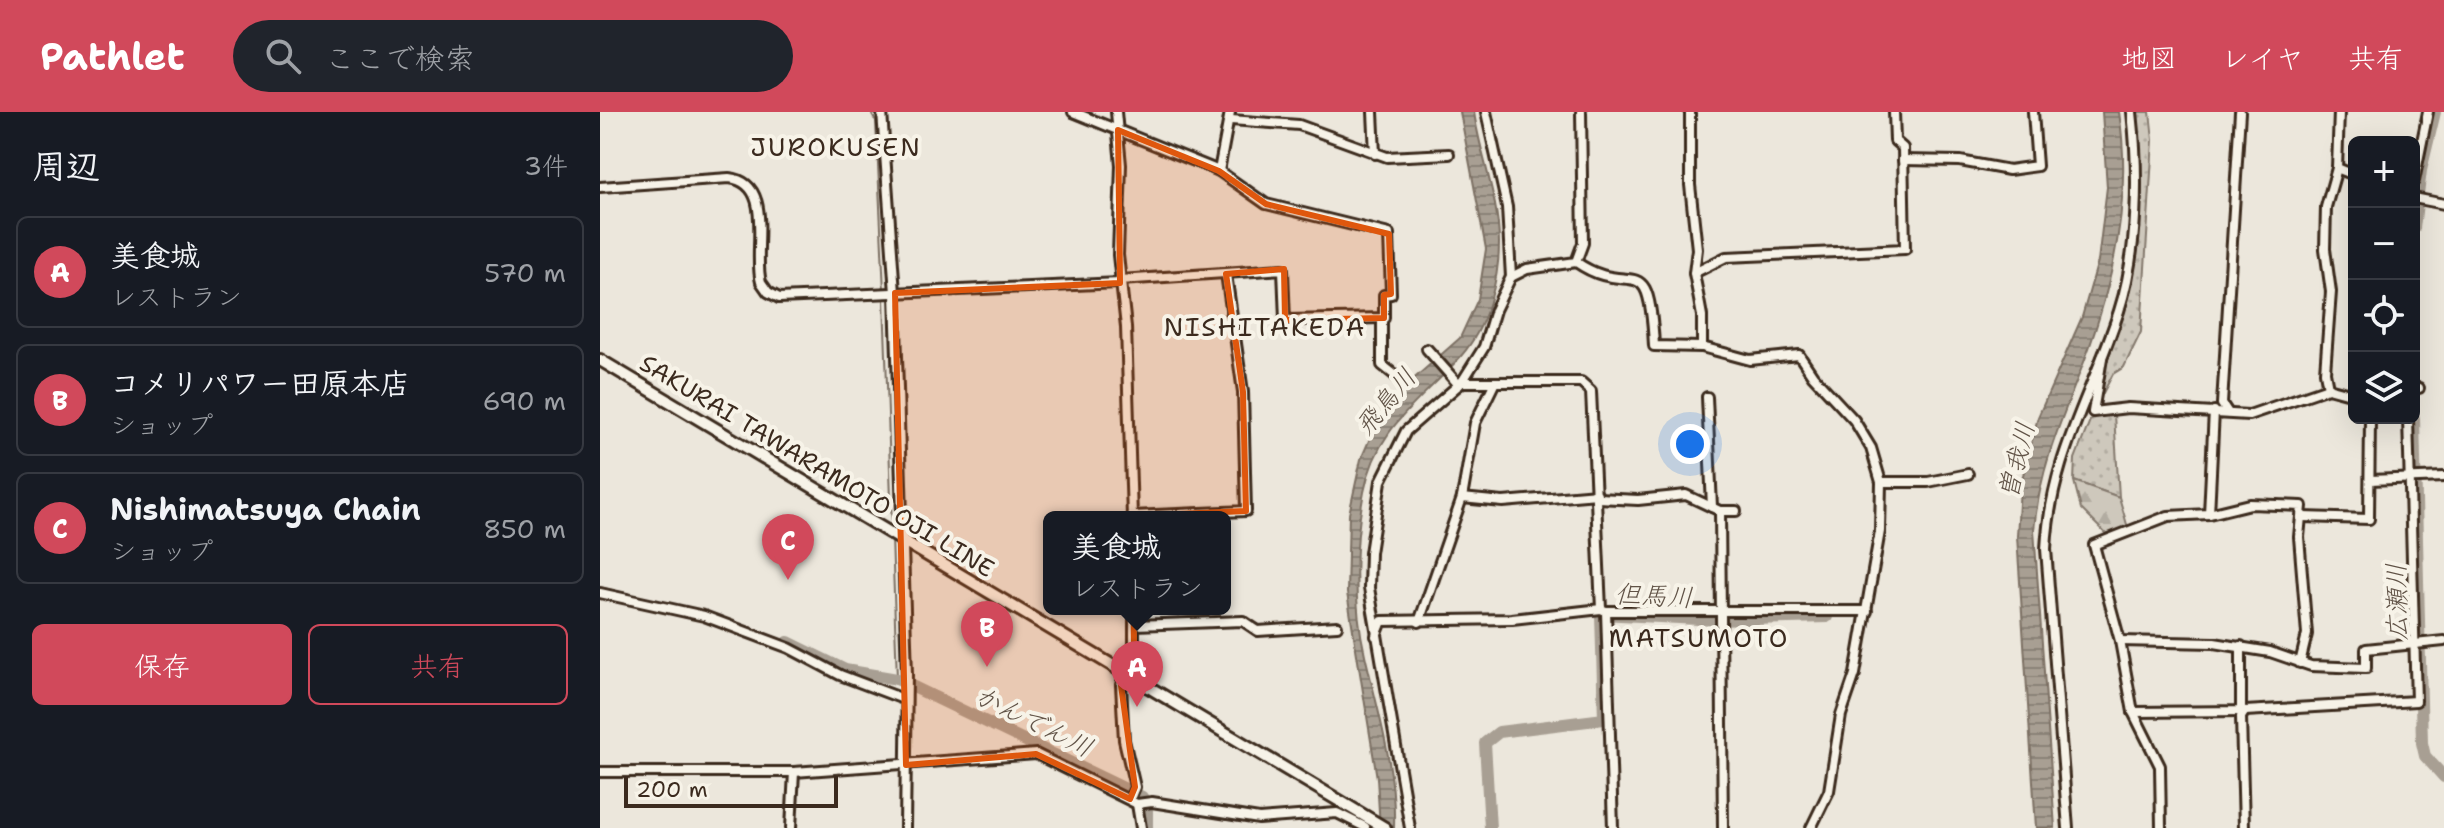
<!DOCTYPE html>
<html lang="ja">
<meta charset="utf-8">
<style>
:root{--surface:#171b24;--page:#20242c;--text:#f1f3f6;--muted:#9ea1a6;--line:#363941;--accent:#d1495b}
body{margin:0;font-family:"Shantell Sans","Klee One",sans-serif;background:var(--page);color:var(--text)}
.controls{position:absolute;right:24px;top:24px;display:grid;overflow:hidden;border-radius:12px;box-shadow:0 8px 32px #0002}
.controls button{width:72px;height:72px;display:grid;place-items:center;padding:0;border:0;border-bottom:2px solid var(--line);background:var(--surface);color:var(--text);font:40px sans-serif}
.scale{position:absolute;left:24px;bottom:20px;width:214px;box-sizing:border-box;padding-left:8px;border:4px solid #3b2a1e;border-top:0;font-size:22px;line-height:28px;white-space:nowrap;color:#3b2a1e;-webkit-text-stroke:6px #f7f3e8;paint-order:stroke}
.you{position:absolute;left:1090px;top:332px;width:28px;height:28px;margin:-20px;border:6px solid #fff;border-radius:50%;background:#1a73e8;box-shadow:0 0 0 12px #1a73e833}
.badge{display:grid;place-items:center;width:52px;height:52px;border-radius:50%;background:var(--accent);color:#fff;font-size:26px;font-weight:700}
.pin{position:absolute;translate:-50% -66px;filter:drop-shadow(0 2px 4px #0008)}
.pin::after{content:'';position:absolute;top:42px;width:28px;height:24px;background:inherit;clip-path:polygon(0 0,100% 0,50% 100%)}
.popup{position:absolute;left:443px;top:399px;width:188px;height:104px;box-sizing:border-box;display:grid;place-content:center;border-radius:12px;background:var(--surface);filter:drop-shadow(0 2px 6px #0005);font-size:26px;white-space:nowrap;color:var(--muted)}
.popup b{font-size:30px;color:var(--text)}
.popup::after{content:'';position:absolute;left:50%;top:100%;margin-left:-16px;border:16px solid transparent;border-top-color:var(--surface)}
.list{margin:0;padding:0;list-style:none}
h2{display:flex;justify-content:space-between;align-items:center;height:104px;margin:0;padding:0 32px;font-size:34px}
h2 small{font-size:26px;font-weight:400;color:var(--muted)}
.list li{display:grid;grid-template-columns:52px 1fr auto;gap:24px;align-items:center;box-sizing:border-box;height:112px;margin:0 16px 16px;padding:0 16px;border:2px solid var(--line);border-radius:12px}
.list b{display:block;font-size:30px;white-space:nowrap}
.list p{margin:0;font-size:26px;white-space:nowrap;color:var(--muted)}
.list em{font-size:26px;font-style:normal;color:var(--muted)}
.actions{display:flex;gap:16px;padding:24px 32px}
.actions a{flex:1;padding:18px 0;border:2px solid var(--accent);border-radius:12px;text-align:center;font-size:28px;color:var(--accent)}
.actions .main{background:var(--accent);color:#fff}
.icon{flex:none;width:44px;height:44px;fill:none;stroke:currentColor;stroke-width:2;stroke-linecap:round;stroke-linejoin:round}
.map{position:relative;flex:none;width:1844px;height:716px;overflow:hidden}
header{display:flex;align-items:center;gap:48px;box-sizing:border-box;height:112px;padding:0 40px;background:var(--accent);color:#fff}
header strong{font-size:38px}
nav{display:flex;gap:44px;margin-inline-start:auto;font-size:28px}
.search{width:560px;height:72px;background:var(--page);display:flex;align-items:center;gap:20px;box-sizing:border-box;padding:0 28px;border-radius:44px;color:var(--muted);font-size:30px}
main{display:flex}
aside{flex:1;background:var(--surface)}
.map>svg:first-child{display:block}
</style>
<header>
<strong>Pathlet</strong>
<div class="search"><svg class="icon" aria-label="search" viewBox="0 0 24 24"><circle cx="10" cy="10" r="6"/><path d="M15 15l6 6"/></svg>ここで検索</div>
<nav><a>地図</a><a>レイヤ</a><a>共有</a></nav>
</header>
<main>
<aside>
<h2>周辺<small>3件</small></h2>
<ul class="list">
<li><span class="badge">A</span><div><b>美食城</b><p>レストラン</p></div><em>570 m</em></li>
<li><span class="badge">B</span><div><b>コメリパワー田原本店</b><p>ショップ</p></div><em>690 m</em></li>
<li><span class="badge">C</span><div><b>Nishimatsuya Chain</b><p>ショップ</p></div><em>850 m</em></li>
</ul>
<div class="actions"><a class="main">保存</a><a>共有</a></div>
</aside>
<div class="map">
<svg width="1844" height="716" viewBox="0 0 1844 716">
<defs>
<pattern id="grass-dots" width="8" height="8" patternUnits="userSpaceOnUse" patternTransform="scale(2)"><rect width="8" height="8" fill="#cec8bc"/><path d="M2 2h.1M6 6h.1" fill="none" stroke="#b2aca1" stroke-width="1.8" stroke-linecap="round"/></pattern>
<pattern id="forest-firs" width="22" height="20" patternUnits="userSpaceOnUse" patternTransform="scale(2)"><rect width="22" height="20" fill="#cec8bc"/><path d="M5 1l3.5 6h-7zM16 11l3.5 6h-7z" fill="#b2aca1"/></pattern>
<pattern id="water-rules" width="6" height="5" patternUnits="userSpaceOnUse" patternTransform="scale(2)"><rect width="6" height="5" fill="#a89f93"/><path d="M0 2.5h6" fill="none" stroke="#8a8277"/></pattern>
</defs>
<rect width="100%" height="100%" fill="#ece7dc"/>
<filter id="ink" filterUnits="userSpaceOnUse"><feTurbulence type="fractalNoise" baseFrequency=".0125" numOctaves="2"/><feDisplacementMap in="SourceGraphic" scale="16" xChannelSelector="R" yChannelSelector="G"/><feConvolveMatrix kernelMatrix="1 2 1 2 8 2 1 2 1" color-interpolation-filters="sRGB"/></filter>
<g filter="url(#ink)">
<g fill="url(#grass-dots)" stroke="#84796d" stroke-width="2">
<path d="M1538 0H1550L1553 28 1541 220 1524 255 1513 262 1495 296 1536 134 1542 77Z"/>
<path d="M1514 302 1519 385 1474 369 1475 347 1491 306Z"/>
</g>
<path fill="url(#forest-firs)" stroke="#84796d" stroke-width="2" d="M1474 369 1519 385 1528 416 1507 423 1481 397Z"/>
<g fill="url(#water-rules)" stroke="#7c7064" stroke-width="2">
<path d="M860 0H874C880 44 899 86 899 131 899 168 887 215 861 244 821 290 777 313 764 380 754 431 753 491 765 543 778 600 796 657 794 716H780L777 666 747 481 749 402 761 347 774 317 808 272 860 226 878 187 886 137Z"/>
<path d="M1502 0H1519C1532 85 1514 170 1484 250 1461 309 1440 354 1434 418L1455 716H1436L1417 424 1420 375 1438 305 1482 205 1498 149 1507 75Z"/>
</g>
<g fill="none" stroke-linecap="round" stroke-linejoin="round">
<g stroke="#7c7064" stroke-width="2">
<path d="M272 3 276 10 284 180"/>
<path d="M284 187 292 416"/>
<path d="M292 426 297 567"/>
<path d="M0 475 80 495"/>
<path d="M147 516 188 530"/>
</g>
<g stroke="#a89f93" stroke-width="12">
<path d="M1814 116 1821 58 1835 0"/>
<path d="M1814 306 1822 631 1825 644 1844 665"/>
<path d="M188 530 245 558 297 567 542 685 547 696V716"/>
<path d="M890 716 885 631 899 620 1004 607 1001 502 1118 508 1227 505"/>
</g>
<defs>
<g id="minor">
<path d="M282 0 295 181 307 562 305 716"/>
<path d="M473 0 619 59 666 92 789 122 791 182 784 183V206L685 208 683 157 520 168"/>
<path d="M516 0 521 53 518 143 526 215 532 405"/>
<path d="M773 0 775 42"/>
<path d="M886 0 907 95 911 165"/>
<path d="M1090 0V73L1097 137 1094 161 1102 204V235"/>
<path d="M631 8 699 13 787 45 849 42"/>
<path d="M1303 48 1360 49 1409 58 1437 54 1433 0"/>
<path d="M1737 56 1754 63"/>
<path d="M619 59 630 0"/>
<path d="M1814 69 1828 0"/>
<path d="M0 75 129 66C176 71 152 139 161 170L168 180 179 186 520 171"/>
<path d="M1814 86 1844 92"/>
<path d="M976 150C1032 189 1049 131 1054 234L1102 235 1150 248 1199 243 1213 264 1254 308 1271 336 1281 370 1280 419 1255 562 1241 603 1229 679 1211 716"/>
<path d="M1094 161 1126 145 1305 137 1303 36 1295 29 1294 0"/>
<path d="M782 206V253L801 268"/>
<path d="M827 237 859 273"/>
<path d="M1502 246 1493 300 1528 296 1649 303 1728 276 1754 283"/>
<path d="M862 270H981L991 279 1001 497 1006 499 1013 716"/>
<path d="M1728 276 1725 260 1731 180 1725 137 1726 95 1737 56 1739 0"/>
<path d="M1814 277 1819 276"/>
<path d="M1107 285 1112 395"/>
<path d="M1628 301 1622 292 1640 0"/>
<path d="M1770 368 1844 365"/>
<path d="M1281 370H1328L1368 362"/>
<path d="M862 386 903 390 997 382"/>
<path d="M998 386 1038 388 1086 383 1120 399H1136"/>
<path d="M1120 399 1123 716"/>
<path d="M1609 402 1650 392 1702 394 1699 425 1707 522 1700 551"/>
<path d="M532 404 646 399 643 280 626 162"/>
<path d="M1703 405 1769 407 1770 306"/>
<path d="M0 481 104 504 189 536 240 563 306 588"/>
<path d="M1006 499H1267"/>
<path d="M819 510 862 386 875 311 894 272"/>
<path d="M535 513 643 509 658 519 737 514"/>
<path d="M776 524 782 509 912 507 1001 497"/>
<path d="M1520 529 1614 531 1670 540 1711 554 1766 556V537L1844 529"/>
<path d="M1641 599V534"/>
<path d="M1533 600 1645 599 1816 589 1808 306"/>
<path d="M0 660H194L436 642 537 692 552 690 659 707 737 701 765 715"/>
<path d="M530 687 535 675 524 628 521 573 534 533V497"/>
<path d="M537 692 541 716"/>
<path d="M191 716 194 660"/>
<path d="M810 716 769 476 770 441 781 369 806 319 862 270 884 235 895 198 911 165 927 157 976 150 983 131 981 0"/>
<path d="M1468 716 1446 437C1451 344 1491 285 1519 199 1538 140 1539 62 1532 0"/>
<path d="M1561 716 1560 654 1533 600 1520 529 1494 433 1568 404 1609 402 1614 299"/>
<path d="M1644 716 1641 605 1645 599"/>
</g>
<path id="major" d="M0 248 785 716"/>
</defs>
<use href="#minor" stroke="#3b2a1e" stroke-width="14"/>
<use href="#major" stroke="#3b2a1e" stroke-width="16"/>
<use href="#minor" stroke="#f7f3e8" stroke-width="8"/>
<use href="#major" stroke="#f7f3e8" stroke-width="10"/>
</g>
</g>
<path fill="#df570d" fill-opacity="0.2" stroke="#df570d" stroke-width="6" stroke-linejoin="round" d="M518 18 619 59 666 92 789 122 791 182 784 183V206L685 208 684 157 626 162 643 280 646 399 532 404 534 533 521 573 535 675 530 687 436 642 306 653 295 181 520 171Z"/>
<g text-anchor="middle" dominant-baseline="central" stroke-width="8" stroke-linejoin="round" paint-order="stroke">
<g font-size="24" fill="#3b2a1e" stroke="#f7f3e8">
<text transform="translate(217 354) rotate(31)">SAKURAI TAWARAMOTO OJI LINE</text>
</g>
<g font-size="26" letter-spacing="2" fill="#3b2a1e" stroke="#f7f3e8">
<text x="236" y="34">JUROKUSEN</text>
<text x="665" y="214">NISHITAKEDA</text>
<text x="1099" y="525">MATSUMOTO</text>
</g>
<g font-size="26" font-style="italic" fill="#615347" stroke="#f7f3e8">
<text transform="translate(785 289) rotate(-50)">飛鳥川</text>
<text transform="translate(1416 348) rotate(-76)">曽我川</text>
<text transform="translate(1054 483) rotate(3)">但馬川</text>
<text transform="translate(1796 490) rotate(-91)">広瀬川</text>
<text transform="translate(434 609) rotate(26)">かんでん川</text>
</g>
</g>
</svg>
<div class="controls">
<button>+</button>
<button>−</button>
<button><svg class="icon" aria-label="locate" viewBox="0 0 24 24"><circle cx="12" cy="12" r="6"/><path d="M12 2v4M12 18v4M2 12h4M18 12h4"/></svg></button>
<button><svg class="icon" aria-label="layers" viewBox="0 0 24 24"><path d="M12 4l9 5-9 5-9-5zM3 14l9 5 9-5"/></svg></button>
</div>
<div class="scale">200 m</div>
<div class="you"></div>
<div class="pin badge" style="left:537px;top:595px">A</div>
<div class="popup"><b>美食城</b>レストラン</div>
<div class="pin badge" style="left:387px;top:555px">B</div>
<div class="pin badge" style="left:188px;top:468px">C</div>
</div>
</main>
